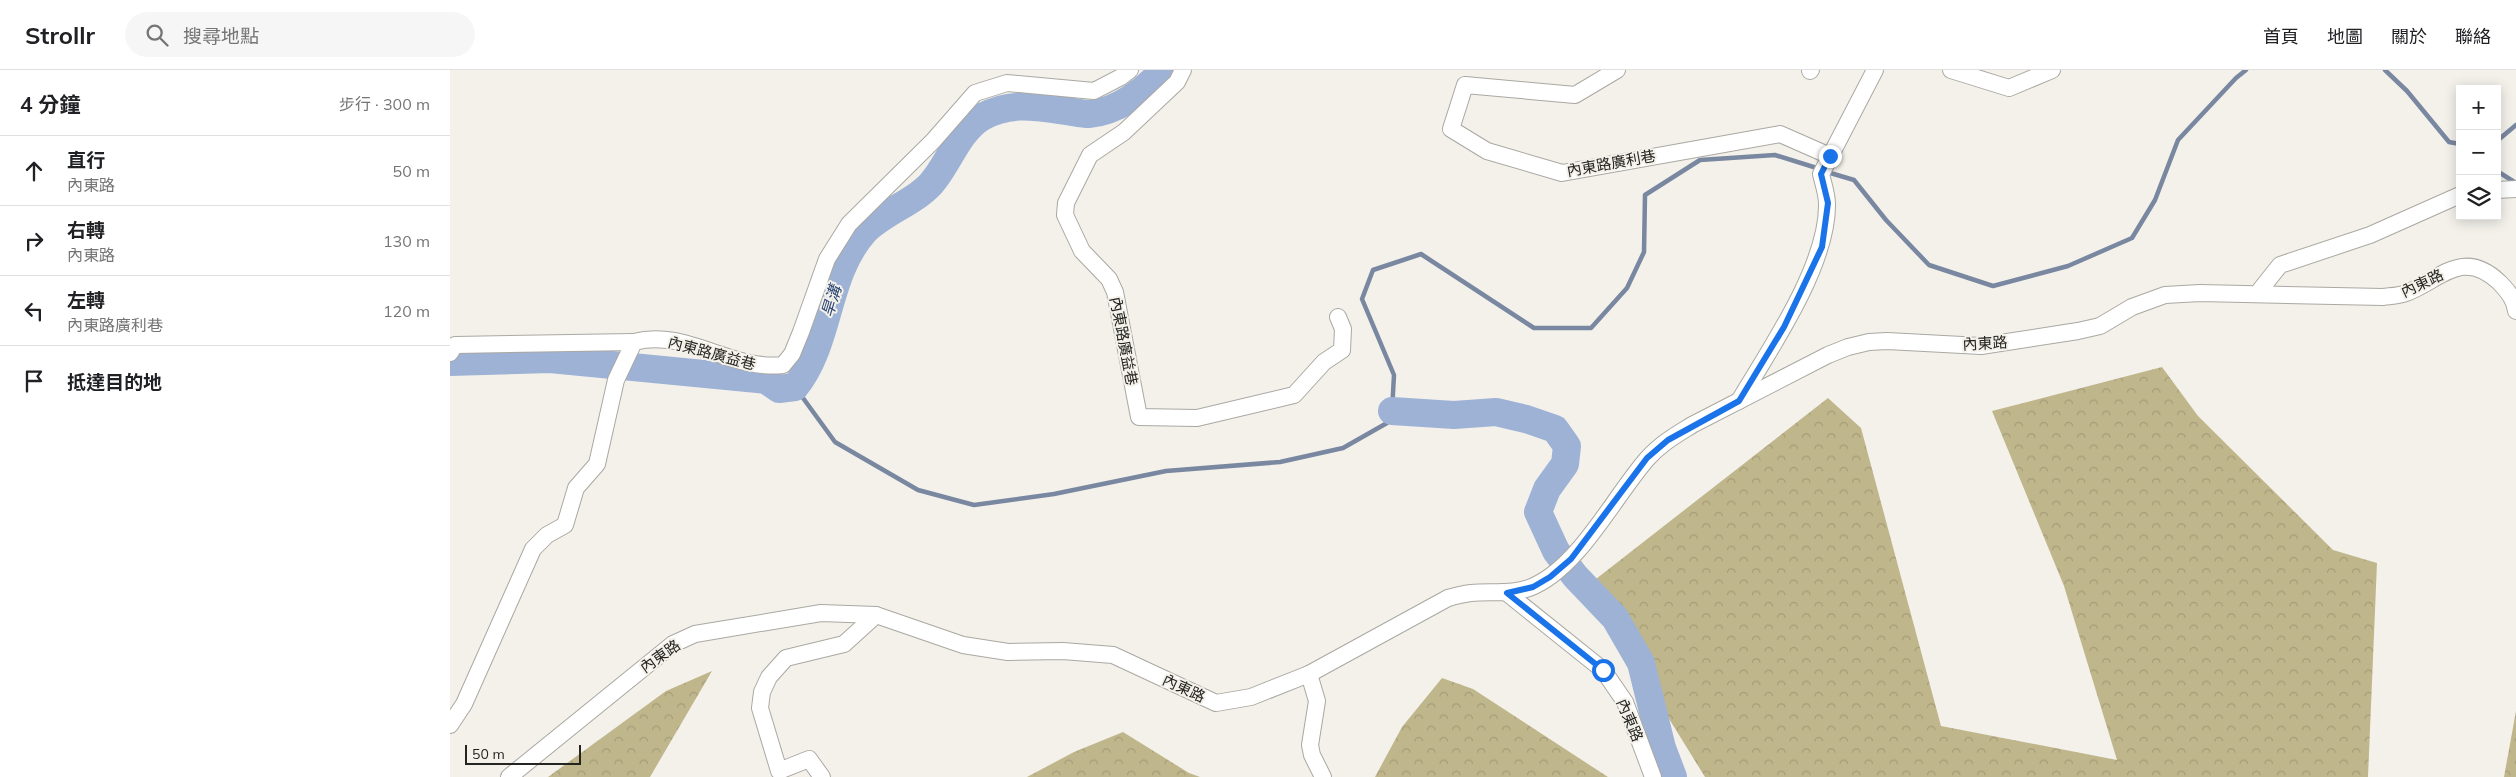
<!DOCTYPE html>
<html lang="zh-TW">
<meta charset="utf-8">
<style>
:root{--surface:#fff;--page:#f6f6f6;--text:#202124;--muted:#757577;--line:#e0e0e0}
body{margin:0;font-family:Mulish,"Noto Sans TC",sans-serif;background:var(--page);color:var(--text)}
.controls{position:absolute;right:15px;top:15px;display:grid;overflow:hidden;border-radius:0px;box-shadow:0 2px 12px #0003}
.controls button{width:45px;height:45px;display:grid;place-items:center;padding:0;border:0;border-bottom:1px solid var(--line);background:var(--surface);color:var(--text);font:25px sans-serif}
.scale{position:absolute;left:15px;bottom:12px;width:116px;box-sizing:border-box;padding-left:5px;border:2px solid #242421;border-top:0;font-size:14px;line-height:18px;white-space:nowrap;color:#242421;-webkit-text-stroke:4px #f3f1ea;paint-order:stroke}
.stop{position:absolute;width:15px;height:15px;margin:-11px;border:4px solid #1a73e8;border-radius:50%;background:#fff}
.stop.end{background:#1a73e8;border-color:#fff;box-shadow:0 1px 5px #0008}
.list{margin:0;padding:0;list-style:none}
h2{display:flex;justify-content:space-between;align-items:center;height:65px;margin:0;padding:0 20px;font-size:21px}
h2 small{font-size:16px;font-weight:400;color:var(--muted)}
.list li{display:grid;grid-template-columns:32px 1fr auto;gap:15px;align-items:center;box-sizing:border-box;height:70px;padding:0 20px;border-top:1px solid var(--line)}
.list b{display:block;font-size:19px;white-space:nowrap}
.list p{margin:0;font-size:16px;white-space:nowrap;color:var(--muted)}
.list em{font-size:16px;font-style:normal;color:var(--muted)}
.icon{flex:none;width:28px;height:28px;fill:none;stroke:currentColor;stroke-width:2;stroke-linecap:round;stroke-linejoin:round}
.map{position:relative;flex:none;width:2066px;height:707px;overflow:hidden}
header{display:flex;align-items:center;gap:30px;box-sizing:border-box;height:70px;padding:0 25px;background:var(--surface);border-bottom:1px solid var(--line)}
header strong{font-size:24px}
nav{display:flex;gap:28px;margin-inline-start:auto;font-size:18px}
.search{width:350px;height:45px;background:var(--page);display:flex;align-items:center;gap:12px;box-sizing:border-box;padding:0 18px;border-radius:28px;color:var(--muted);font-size:19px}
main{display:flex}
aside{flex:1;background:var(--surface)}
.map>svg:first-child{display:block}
</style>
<header>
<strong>Strollr</strong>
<div class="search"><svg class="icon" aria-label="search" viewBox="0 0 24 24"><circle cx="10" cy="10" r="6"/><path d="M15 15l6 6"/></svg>搜尋地點</div>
<nav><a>首頁</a><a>地圖</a><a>關於</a><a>聯絡</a></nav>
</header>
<main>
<aside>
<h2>4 分鐘<small>步行 · 300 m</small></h2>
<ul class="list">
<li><svg class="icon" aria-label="ahead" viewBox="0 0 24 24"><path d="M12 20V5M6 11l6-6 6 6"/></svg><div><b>直行</b><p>內東路</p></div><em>50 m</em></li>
<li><svg class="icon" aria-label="right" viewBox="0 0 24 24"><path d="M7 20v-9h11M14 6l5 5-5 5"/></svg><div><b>右轉</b><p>內東路</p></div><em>130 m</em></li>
<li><svg class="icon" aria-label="left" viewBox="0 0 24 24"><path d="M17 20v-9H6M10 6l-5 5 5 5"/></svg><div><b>左轉</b><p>內東路廣利巷</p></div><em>120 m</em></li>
<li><svg class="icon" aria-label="arrive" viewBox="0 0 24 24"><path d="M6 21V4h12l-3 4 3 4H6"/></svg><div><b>抵達目的地</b></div></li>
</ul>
</aside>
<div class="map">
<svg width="2066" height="707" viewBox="0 0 2066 707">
<defs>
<pattern id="forest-crowns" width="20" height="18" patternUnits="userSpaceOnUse" patternTransform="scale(1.25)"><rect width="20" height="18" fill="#c0b68c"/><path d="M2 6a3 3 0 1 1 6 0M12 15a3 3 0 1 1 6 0" fill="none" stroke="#a59c78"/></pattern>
</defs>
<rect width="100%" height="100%" fill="#f3f1ea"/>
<g fill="url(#forest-crowns)">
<path d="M1712 297 1748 346 1883 480 1927 493 1918 707H1255L1137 516 1378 328 1411 358 1491 656 1667 690 1614 516 1542 341Z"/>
<path d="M262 601 200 707H98L216 621Z"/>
<path d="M992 608 1023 619 1158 707H925L952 657Z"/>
<path d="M2066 641V707H2054Z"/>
<path d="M673 662 739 703 750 707H577L624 682Z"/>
</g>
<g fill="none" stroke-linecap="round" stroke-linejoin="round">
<g stroke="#7987a0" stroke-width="4.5">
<path d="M1935 0 1957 21 1999 72 2010 74"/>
<path d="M2047 71 2066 55"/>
<path d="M2047 101 2066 113"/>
<path d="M1377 102 1404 110 1436 150 1479 195 1543 216 1618 196 1682 168 1705 130 1728 70 1786 8 1796 0"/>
<path d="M345 317 385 372 468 420 524 435 604 424 716 401 830 392 893 378 937 353 942 341 944 305 912 229 923 200 971 184 1084 258H1141L1177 218 1194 182 1195 125 1250 90 1325 85 1370 99"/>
</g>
<g stroke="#9eb2d6" stroke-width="28">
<path d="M0 292 100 289 316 310 329 319 345 317C381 272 375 206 414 162 431 143 470 130 484 110 500 90 509 61 532 47 560 31 587 37 617 41 624 42 632 44 639 44 667 42 696 20 713 0"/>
<path d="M942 341 1004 345 1046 342 1076 349 1105 359 1117 376 1115 394 1097 419 1088 442 1106 481 1125 506 1165 548 1191 593 1212 678 1223 707"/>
</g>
<defs>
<g id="minor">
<path d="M733 0 727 12 674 62 640 85 616 133 615 145 632 181 659 209 665 222 689 347 747 348 844 325 874 292 892 280 893 259 888 247"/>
<path d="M1167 0 1125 25 1015 15 1001 59 1037 81 1112 103 1330 64 1380 86"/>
<path d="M1501 0 1559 18 1602 0"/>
<path d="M1360 1 1361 0"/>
<path d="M2047 120 2066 119"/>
<path d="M1807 224 1830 195 1920 165 2010 125"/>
<path d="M0 283 5 275 184 272"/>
<path d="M1289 331C1320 279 1378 195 1377 134 1377 124 1373 113 1371 104L1425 0"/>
<path d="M1057 523 1153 600 1175 632 1203 707"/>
<path d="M859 604 867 631 860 675 862 685 873 707"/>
<path d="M0 655 14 634 83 479 97 465 115 455 126 418 147 394 166 310 184 272C235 258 281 301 333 295L342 284 351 262 377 189 399 154 483 71 525 23 557 13 644 21 671 7 680 0"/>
<path d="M59 707 223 574 245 564 371 543 426 545 513 575 558 582 613 581 663 585 766 633 801 627 859 604 998 528C1005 526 1013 524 1021 523 1041 521 1065 525 1084 516 1130 495 1164 427 1197 389 1210 374 1226 365 1242 355L1378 285 1398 277 1419 272 1437 271 1531 276 1628 261 1650 256 1682 237 1715 225 1750 223 1933 227C1940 226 1949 226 1956 223 1989 211 2012 177 2049 212 2057 220 2065 229 2066 241"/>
<path d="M372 707 359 689 329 701 310 638 312 622 319 607 336 588 394 574 426 545"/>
</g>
</defs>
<use href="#minor" stroke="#aaa8a2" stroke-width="18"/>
<use href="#minor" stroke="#fff" stroke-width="16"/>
</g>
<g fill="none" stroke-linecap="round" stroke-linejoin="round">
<path stroke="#1a73e8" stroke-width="6" d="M1153 600 1057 523 1083 517 1100 507 1121 489 1197 388 1218 370 1289 331 1334 257 1372 177 1378 133 1371 104 1380 86"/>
</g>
<g text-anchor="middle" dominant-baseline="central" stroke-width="4" stroke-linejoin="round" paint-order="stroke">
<g font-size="15" fill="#242421" stroke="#f3f1ea">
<text transform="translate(1161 93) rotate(-10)">內東路廣利巷</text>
<text transform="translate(1972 213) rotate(-25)">內東路</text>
<text transform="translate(674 271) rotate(79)">內東路廣益巷</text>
<text transform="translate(1535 273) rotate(-3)">內東路</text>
<text transform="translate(262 283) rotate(15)">內東路廣益巷</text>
<text transform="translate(210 586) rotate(-35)">內東路</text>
<text transform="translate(734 618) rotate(25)">內東路</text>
<text transform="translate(1180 650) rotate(67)">內東路</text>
</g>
<g font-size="16" font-style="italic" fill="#2c4676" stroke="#f3f1ea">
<text transform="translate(381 231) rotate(-73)">旱溝</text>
</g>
</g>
</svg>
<div class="controls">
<button>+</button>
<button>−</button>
<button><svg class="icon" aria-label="layers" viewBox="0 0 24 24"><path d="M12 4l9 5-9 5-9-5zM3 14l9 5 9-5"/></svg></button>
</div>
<div class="scale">50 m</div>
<div class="stop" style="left:1153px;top:600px"></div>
<div class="stop end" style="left:1380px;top:86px"></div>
</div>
</main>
